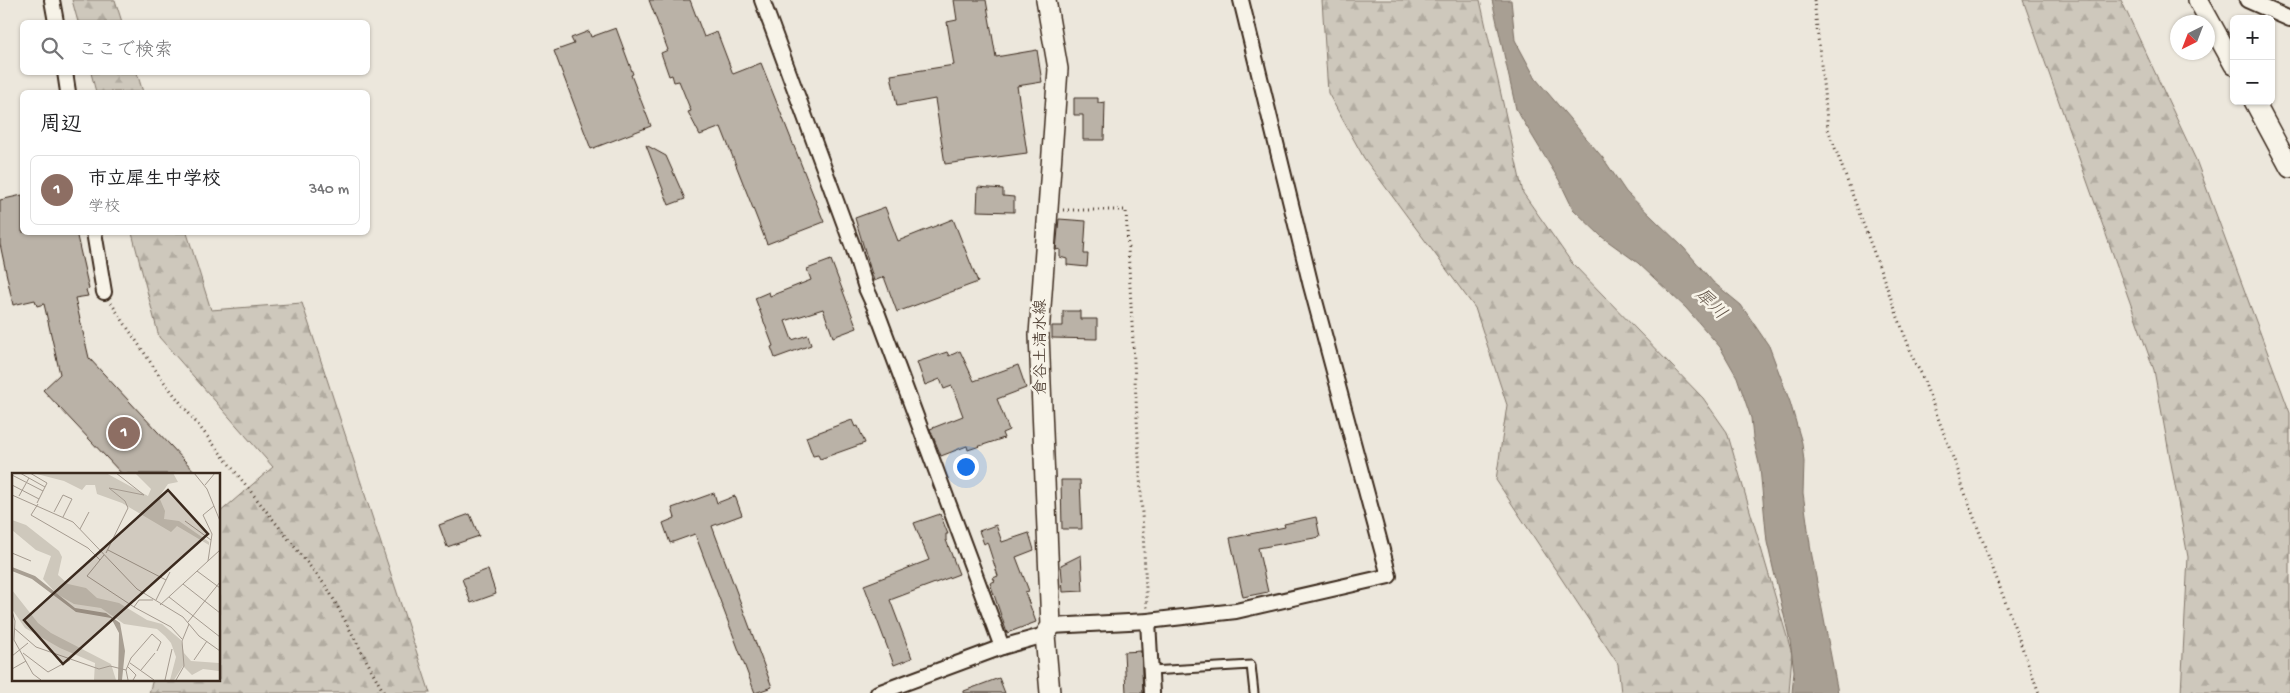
<!DOCTYPE html>
<html lang="ja">
<meta charset="utf-8">
<style>
:root{--surface:#fff;--page:#f2f2f2;--text:#202124;--muted:#757577;--line:#e0e0e0;--accent:#111827}
body{margin:0;font-family:"Gochi Hand","Klee One",sans-serif;background:var(--page);color:var(--text)}
.controls{position:absolute;right:15px;top:15px;display:grid;overflow:hidden;border-radius:8px;box-shadow:0 1px 4px #0004}
.controls button{width:45px;height:45px;display:grid;place-items:center;padding:0;border:0;border-bottom:1px solid var(--line);background:var(--surface);color:var(--text);font:25px sans-serif}
.compass{position:absolute;left:2170px;top:15px;width:45px;height:45px;border-radius:50%;background:var(--surface);box-shadow:0 1px 4px #0004;rotate:222deg}
.you{position:absolute;left:965px;top:466px;width:18px;height:18px;margin:-12px;border:4px solid #fff;border-radius:50%;background:#1a73e8;box-shadow:0 0 0 8px #1a73e833}
.badge{display:grid;place-items:center;width:32px;height:32px;border-radius:50%;background:var(--accent);color:#fff;font-size:16px;font-weight:700}
.pin{position:absolute;translate:-50% -50%;border:2px solid #fff;box-shadow:0 1px 5px #0006}
.list{margin:0;padding:0;list-style:none}
h2{display:flex;justify-content:space-between;align-items:center;height:65px;margin:0;padding:0 20px;font-size:21px}
h2 small{font-size:16px;font-weight:400;color:var(--muted)}
.list li{display:grid;grid-template-columns:32px 1fr auto;gap:15px;align-items:center;box-sizing:border-box;height:70px;margin:0 10px 10px;padding:0 10px;border:1px solid var(--line);border-radius:8px}
.list b{display:block;font-size:19px;white-space:nowrap}
.list p{margin:0;font-size:16px;white-space:nowrap;color:var(--muted)}
.list em{font-size:16px;font-style:normal;color:var(--muted)}
.icon{flex:none;width:28px;height:28px;fill:none;stroke:currentColor;stroke-width:2;stroke-linecap:round;stroke-linejoin:round}
.map{position:relative;flex:none;width:2290px;height:693px;overflow:hidden}
.search{position:absolute;background:var(--surface);box-shadow:0 1px 4px #0004;left:20px;top:20px;width:350px;height:55px;display:flex;align-items:center;gap:12px;box-sizing:border-box;padding:0 18px;border-radius:8px;color:var(--muted);font-size:19px}
.panel{position:absolute;background:var(--surface);box-shadow:0 1px 4px #0004;left:20px;top:90px;width:350px;height:145px;border-radius:8px}
.map>svg:first-child{display:block}
</style>
<div class="map">
<svg width="2290" height="693" viewBox="0 0 2290 693">
<defs>
<pattern id="forest-firs" width="22" height="20" patternUnits="userSpaceOnUse" patternTransform="scale(1.25)"><rect width="22" height="20" fill="#cec8bc"/><path d="M5 1l3.5 6h-7zM16 11l3.5 6h-7z" fill="#b2aca1"/></pattern>
</defs>
<rect width="100%" height="100%" fill="#ece7dc"/>
<filter id="ink" filterUnits="userSpaceOnUse"><feTurbulence type="fractalNoise" baseFrequency=".02" numOctaves="2"/><feDisplacementMap in="SourceGraphic" scale="10" xChannelSelector="R" yChannelSelector="G"/><feConvolveMatrix kernelMatrix="1 2 1 2 8 2 1 2 1" color-interpolation-filters="sRGB"/></filter>
<g filter="url(#ink)">
<g fill="url(#forest-firs)" stroke="#84796d">
<path d="M72 0H115L122 22H78Z"/>
<path d="M1322 0H1480L1523 193 1572 263 1703 398 1727 432 1792 654 1789 693H1621L1618 664 1496 480 1507 405 1475 308 1364 158 1328 93Z"/>
<path d="M2023 0H2121L2196 160 2290 413V693H2181L2188 557 2154 370Z"/>
<path d="M91 73H137L143 92H96Z"/>
<path d="M132 233H187L211 310 302 303 430 693H149L153 679H219V513L273 467 159 337Z"/>
</g>
<path fill="#a89f93" stroke="#7c7064" d="M1492 0H1511L1515 40 1536 79 1603 158 1626 192 1684 248 1713 282 1741 305 1769 346 1790 402 1802 443 1804 462 1803 493 1811 551 1838 693H1792L1794 671 1790 641 1767 542 1760 468 1753 438 1751 418 1737 377 1720 347 1686 308 1638 263 1602 237 1573 209 1559 180 1516 109Z"/>
<g fill="#bab2a7" stroke="#3b2a1e">
<path d="M649 0H690L704 37 717 32 733 74 761 63 824 222 767 244 721 127 700 135 688 112 691 111 679 81 674 82 672 75 669 76 661 53 668 50Z"/>
<path d="M954 0H986L996 57 1037 50 1042 82 1017 86 1027 153 945 164 935 99 897 106 891 75 954 65 947 22 957 20Z"/>
<path d="M616 28 633 74 631 75 651 126 591 149 554 51 574 44 571 38 589 31 591 37Z"/>
<path d="M1074 98H1098V103L1105 102 1104 140H1083V115H1074Z"/>
<path d="M646 145 666 156 685 199 669 205Z"/>
<path d="M978 187 1003 189V196L1014 197V212L977 211Z"/>
<path d="M22 195V232H76L89 289 86 290 88 296 75 298 89 358 197 474H122L43 390 60 374 44 304 37 306 35 300 13 305 0 244V200Z"/>
<path d="M885 207 898 241 953 219 978 282 897 312 884 277 874 281 855 218Z"/>
<path d="M1059 219 1086 221 1084 254H1088L1087 267 1067 265V259L1060 257V249L1056 250Z"/>
<path d="M831 260 857 328 833 337 823 309 785 321 792 340 808 335 811 345 775 358 771 347 773 346 755 298 769 292 770 296 811 280 807 269Z"/>
<path d="M1063 311H1080V319H1097V339L1052 338V326H1063Z"/>
<path d="M960 351 974 381 1018 365 1026 388 997 399 1009 430 1002 433 1004 438 968 450 967 446 941 456 930 429 963 416 952 386 944 389 940 379 925 385 917 362 947 352 949 356Z"/>
<path d="M852 420 855 427 858 426 865 443 820 459 818 455 813 456 806 437Z"/>
<path d="M1061 480H1080L1082 529H1062Z"/>
<path d="M714 493 717 503 735 496 742 515 712 526 772 687 755 693 695 534 670 543 663 523 675 518 672 508Z"/>
<path d="M470 514 479 536 447 547 439 525Z"/>
<path d="M940 514 948 534H946V540L959 574 890 600 912 658 894 665 864 585 929 560 914 523Z"/>
<path d="M1316 517 1320 537 1258 548 1268 592 1243 597 1230 538 1285 527 1284 524Z"/>
<path d="M996 525 1002 542 1029 533 1034 550 1016 557 1029 591 1025 592 1036 622 1007 633 990 583 995 581 993 578 998 576 987 542 984 544 979 531Z"/>
<path d="M1081 555 1083 591 1063 592 1061 565Z"/>
<path d="M486 570H488L496 594 471 603 462 579Z"/>
<path d="M1141 651 1143 693H1126L1124 652Z"/>
<path d="M999 678 1005 693H964V691Z"/>
</g>
<g fill="none" stroke-linecap="round" stroke-linejoin="round">
<defs>
<path id="lane" d="M1151 671 1251 665 1254 693"/>
<g id="street">
<path d="M52 0 56 22"/>
<path d="M762 0 853 247 866 288 877 312 1002 647"/>
<path d="M2247 0 2290 19"/>
<path d="M65 72 68 92"/>
<path d="M94 232 104 292"/>
<path d="M1148 621 1152 693"/>
<path d="M1051 626 1148 621 1236 611 1389 576 1311 286 1241 0"/>
<path d="M878 693 1002 647 1045 635"/>
</g>
<g id="secondary">
<path d="M1046 0 1058 69 1039 335 1051 626 1045 635 1050 693"/>
<path d="M2198 0 2234 65"/>
<path d="M2254 101 2290 168"/>
</g>
</defs>
<use href="#lane" stroke="#3b2a1e" stroke-width="11"/>
<use href="#street" stroke="#3b2a1e" stroke-width="18"/>
<use href="#secondary" stroke="#3b2a1e" stroke-width="22"/>
<g stroke="#3b2a1e" stroke-width="3" stroke-dasharray="1 4" stroke-linecap="butt">
<path d="M1814 0 1828 129 1915 363 1921 373 1960 476 1962 485 2039 693"/>
<path d="M1063 210H1126L1147 608"/>
<path d="M111 303 161 378 328 589 384 693"/>
</g>
<use href="#lane" stroke="#f7f3e8" stroke-width="7"/>
<use href="#street" stroke="#f7f3e8" stroke-width="14"/>
<use href="#secondary" stroke="#f7f3e8" stroke-width="19"/>
</g>
</g>
<g text-anchor="middle" dominant-baseline="central" stroke-width="5" stroke-linejoin="round" paint-order="stroke">
<g font-size="16" fill="#3b2a1e" stroke="#f7f3e8">
<text transform="translate(1042 347) rotate(-90)">倉谷土清水線</text>
</g>
<g font-size="18" font-style="italic" fill="#615347" stroke="#f7f3e8">
<text transform="translate(1710 305) rotate(44)">犀川</text>
</g>
</g>
<g transform="translate(12 473)">
<rect width="208" height="208" fill="#ece7dc"/>
<path d="M21 0H94L136 23 139 16 123 0H161L166 9 156 11 147 24 153 38 152 46 167 48 197 69V72L165 53 159 59 110 30 85 21 83 12H74L70 17 52 8ZM0 47 14 52 47 78 50 84 46 102 56 111 74 115 85 125 107 130 135 147 150 151 169 167 172 180 179 188 207 190V198L191 196 180 202 171 193 162 207H158L164 184 159 170 153 163 145 156 112 151 89 135 62 131 45 121 31 106 39 83 24 77 0 57ZM0 117 26 150 39 160 99 191 104 207H82L83 190 48 175 13 155 0 136Z" fill="#cec8bc"/>
<path d="M0 94 23 103 63 135 94 140 108 150 113 178 110 207H106L107 160 99 145 64 139 20 106 0 98Z" fill="#a89f93"/>
<path fill="none" stroke="#a59b90" stroke-width="1" d="M8 0 33 14M18 0 35 10 25 30M182 0 195 16 208 48M0 2 31 18M0 12 27 26M193 12 203 0M0 22 61 49 125 116 171 144 187 163 208 178M7 23 17 5M26 31 19 42 76 75 88 87M42 39 51 22 60 26 51 44M173 48 199 67M68 56 77 39M96 77 154 107M0 80 19 88M94 80 116 35 113 28 97 15 132 22 104 0M92 82 75 103 122 134 127 127H141M196 88 200 61 191 42 202 33M185 98 208 115M171 111 208 140M157 124 208 164M144 127 158 99M148 132 208 77M122 134 159 154 170 166M0 138 3 148 2 167 21 201 29 207M176 149 208 109M2 155 24 174 87 196 98 193 114 197M11 180 36 199 58 187M0 183 16 170M182 187 195 168M118 190 142 207M116 194 124 202 121 207M0 196 14 188M129 197 143 180M116 207 114 197 119 185 140 161 149 169 145 178M153 207 160 176M164 207 172 193 170 168 177 151"/>
<path fill="#3b2a1e" fill-opacity="0.15" stroke="#3b2a1e" stroke-width="2.5" d="M156 17 196 61 51 191 12 147Z"/>
<rect width="208" height="208" fill="none" stroke="#3b2a1e" stroke-width="2.5"/>
</g>
</svg>
<div class="controls">
<button>+</button>
<button>−</button>
</div>
<svg class="compass" viewBox="-18 -18 36 36"><path d="M0-13l5 13h-10z" fill="#e53935"/><path d="M0 13l5-13h-10z" fill="#757577"/></svg>
<div class="you"></div>
<div class="pin badge" style="left:124px;top:433px;background:#8d6e63">1</div>
<div class="search"><svg class="icon" aria-label="search" viewBox="0 0 24 24"><circle cx="10" cy="10" r="6"/><path d="M15 15l6 6"/></svg>ここで検索</div>
<section class="panel">
<h2>周辺<small></small></h2>
<ul class="list">
<li><span class="badge" style="background:#8d6e63">1</span><div><b>市立犀生中学校</b><p>学校</p></div><em>340 m</em></li>
</ul>
</section>
</div>
